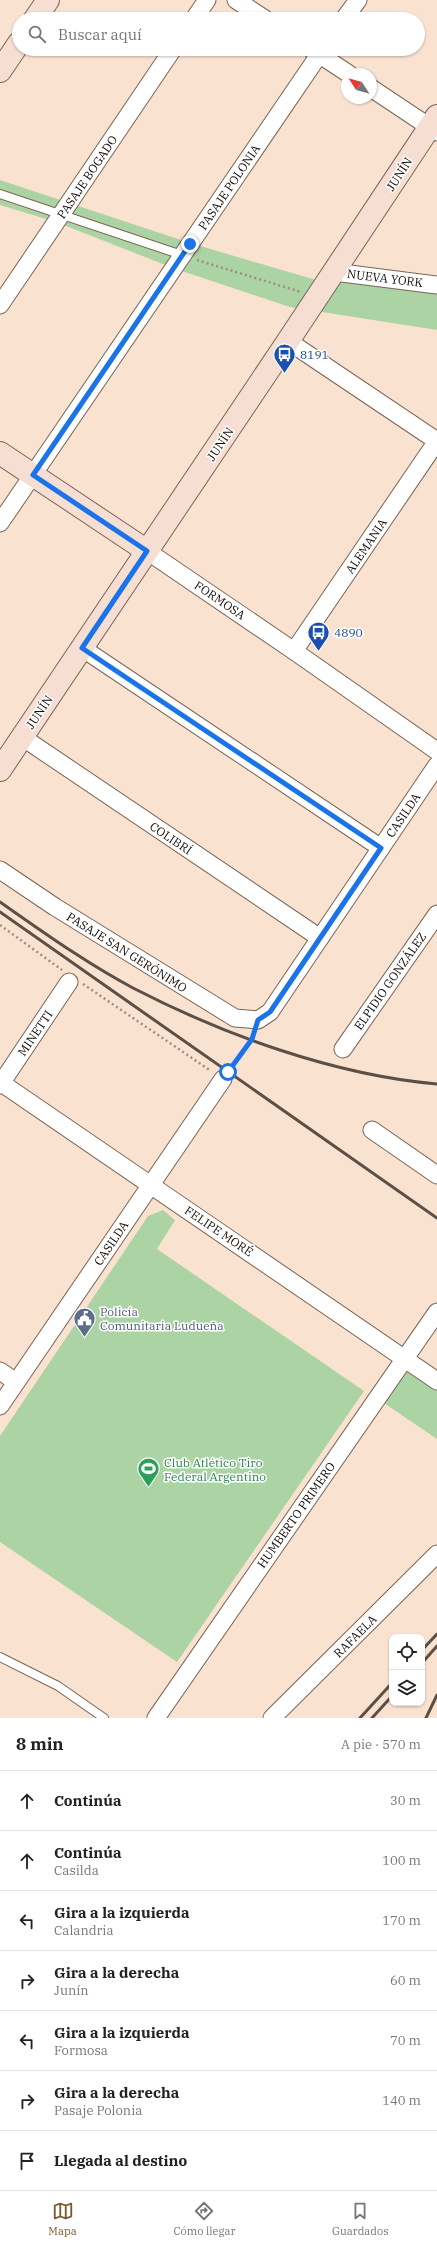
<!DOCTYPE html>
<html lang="es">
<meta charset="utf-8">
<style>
:root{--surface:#fff;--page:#f2f2f2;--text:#222;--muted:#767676;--line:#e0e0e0;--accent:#765b2d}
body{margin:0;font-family:"IBM Plex Serif",serif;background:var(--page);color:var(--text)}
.controls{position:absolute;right:12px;bottom:12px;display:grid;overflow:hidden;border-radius:8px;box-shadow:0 1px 3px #0004}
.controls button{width:36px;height:36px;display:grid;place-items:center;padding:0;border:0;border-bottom:1px solid var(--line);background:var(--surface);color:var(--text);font:20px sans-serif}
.compass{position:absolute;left:341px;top:68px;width:36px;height:36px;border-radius:50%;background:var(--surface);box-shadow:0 1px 3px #0004;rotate:306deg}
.stop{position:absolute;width:12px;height:12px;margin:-9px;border:3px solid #1a73e8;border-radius:50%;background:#fff}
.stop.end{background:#1a73e8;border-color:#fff;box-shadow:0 1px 4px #0008}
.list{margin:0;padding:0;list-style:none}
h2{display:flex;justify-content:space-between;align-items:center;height:52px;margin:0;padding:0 16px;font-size:17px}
h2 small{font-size:13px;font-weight:400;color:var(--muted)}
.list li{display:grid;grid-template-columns:26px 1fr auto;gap:12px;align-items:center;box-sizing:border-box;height:60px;padding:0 16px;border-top:1px solid var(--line)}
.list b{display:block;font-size:15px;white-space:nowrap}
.list p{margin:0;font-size:13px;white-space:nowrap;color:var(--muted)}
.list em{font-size:13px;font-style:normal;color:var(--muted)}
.icon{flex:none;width:22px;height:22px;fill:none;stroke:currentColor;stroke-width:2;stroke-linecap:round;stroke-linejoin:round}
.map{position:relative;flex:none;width:437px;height:1718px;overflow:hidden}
.search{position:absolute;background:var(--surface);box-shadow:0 1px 3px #0004;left:12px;right:12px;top:12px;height:44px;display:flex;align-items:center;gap:10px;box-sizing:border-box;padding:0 14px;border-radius:22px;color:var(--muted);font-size:15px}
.sheet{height:472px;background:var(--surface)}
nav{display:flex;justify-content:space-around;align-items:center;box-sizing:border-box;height:56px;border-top:1px solid var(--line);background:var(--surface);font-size:11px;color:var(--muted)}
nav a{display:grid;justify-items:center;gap:2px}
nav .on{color:var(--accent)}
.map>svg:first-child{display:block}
</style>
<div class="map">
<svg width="437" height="1718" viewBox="0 0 437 1718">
<rect width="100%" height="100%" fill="#fae2d1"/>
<g fill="#acd3a3">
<path d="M0 180 190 243 326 283 334 272 437 285V330L290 307 173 268 56 222 0 205Z"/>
<path d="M163 1210 175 1220 157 1249 364 1391 177 1662 0 1542V1436L148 1216Z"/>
<path d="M405 1366 437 1388V1439L381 1401Z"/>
</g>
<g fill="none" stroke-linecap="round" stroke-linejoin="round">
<defs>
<g id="lane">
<path d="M0 194 182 255"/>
<path d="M0 1657 58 1686 104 1718"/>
</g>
<g id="street">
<path d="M236 0 265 19"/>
<path d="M194 19 207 0"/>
<path d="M344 19 358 0"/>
<path d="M311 49 349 74"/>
<path d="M371 88 437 132"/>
<path d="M334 272 437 285"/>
<path d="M0 305 173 49"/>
<path d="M288 341 437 441 294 651"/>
<path d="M0 523 323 49"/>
<path d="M147 551 294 651 437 751"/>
<path d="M82 648 381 848"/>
<path d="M22 737 320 938"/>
<path d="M0 870 55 907 235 1018 258 1020 270 1012 437 765"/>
<path d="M343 1049 437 914"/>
<path d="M0 1082 437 1381"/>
<path d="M0 1085 69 982"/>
<path d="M372 1130 437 1175"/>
<path d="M0 1371 16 1382"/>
<path d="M0 1406 223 1079"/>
<path d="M156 1718 437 1312"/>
<path d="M272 1718 437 1554"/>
</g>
<g id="secondary">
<path d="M35 19 48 0"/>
<path d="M0 71 19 43"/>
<path d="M0 453 147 551"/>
<path d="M0 770 288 341 437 116"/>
</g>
</defs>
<use href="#lane" stroke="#796556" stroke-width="10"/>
<use href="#street" stroke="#796556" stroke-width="19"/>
<use href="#secondary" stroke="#796556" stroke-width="24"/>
<g stroke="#9f8d81" stroke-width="2.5" stroke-dasharray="2 3" stroke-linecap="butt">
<path d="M197 260 301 292"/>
<path d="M0 925 62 970"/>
<path d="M83 984 211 1071"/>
<path d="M231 1068 252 1039 254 1034"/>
</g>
<use href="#lane" stroke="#fff" stroke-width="8"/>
<use href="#street" stroke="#fff" stroke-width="17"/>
<use href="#secondary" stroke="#f6ded3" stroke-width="22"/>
<g stroke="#5c4f46" stroke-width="3">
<path d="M0 902C43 932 86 963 133 988 224 1035 334 1075 437 1084"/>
<path d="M0 912 437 1218"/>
<path d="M422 1650 437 1634"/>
<path d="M422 1663 437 1646"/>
<path d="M360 1718 392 1683"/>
<path d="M372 1718 392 1696"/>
<path d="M426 1718 437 1695"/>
</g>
</g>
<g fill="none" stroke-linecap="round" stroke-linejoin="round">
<path stroke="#1a73e8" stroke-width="5" d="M190 244 33 475 147 551 82 648 381 848 270 1012 258 1020 252 1039 228 1072"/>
</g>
<defs>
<symbol id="bus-pin" viewBox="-11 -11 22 30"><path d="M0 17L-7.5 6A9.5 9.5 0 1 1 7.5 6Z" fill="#1a4fb4" stroke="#fff"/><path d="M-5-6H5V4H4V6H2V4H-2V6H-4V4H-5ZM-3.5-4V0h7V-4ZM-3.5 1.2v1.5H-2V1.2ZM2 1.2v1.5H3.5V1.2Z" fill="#fff"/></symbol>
<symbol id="civic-pin" viewBox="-11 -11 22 30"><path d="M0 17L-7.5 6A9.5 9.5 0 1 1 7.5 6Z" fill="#5c6f8a" stroke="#fff"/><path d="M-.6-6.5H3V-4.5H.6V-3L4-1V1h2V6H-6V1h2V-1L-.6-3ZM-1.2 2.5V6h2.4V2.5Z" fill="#fff"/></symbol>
<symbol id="stadium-pin" viewBox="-11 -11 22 30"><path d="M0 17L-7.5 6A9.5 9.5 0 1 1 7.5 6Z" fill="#2e9e5b" stroke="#fff"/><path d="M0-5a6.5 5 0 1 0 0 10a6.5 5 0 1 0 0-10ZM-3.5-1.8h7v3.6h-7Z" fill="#fff"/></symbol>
</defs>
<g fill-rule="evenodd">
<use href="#bus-pin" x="272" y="342" width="25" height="34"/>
<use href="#bus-pin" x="306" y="620" width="25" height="34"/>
<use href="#civic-pin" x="72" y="1306" width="25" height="34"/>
<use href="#stadium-pin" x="136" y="1456" width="25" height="34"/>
</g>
<g text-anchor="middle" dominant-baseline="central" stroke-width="3" stroke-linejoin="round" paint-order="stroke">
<g font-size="12" fill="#130b06" stroke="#fff">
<text transform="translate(399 174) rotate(-57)">JUNÍN</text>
<text transform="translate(87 177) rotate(-56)">PASAJE BOGADO</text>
<text transform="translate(229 187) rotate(-56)">PASAJE POLONIA</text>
<text transform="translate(385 278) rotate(7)">NUEVA YORK</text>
<text transform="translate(220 444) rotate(-56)">JUNÍN</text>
<text transform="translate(366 546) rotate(-56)">ALEMANIA</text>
<text transform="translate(220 600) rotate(34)">FORMOSA</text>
<text transform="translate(39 712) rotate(-56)">JUNÍN</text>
<text transform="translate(403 815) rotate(-56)">CASILDA</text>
<text transform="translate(171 838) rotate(34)">COLIBRÍ</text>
<text transform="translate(127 952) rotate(32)">PASAJE SAN GERÓNIMO</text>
<text transform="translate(390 981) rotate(-55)">ELPIDIO GONZÁLEZ</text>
<text transform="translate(35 1033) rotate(-56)">MINETTI</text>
<text transform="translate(219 1231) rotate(34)">FELIPE MORÉ</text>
<text transform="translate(111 1243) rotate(-56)">CASILDA</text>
<text transform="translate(296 1515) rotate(-55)">HUMBERTO PRIMERO</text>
<text transform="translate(355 1636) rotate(-45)">RAFAELA</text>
</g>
<g font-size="12" fill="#164399" stroke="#fff" text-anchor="start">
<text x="300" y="354">8191</text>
<text x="334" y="632">4890</text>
</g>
<g font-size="12" fill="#4e5e75" stroke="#fff" text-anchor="start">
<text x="100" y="1311">Policía<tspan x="100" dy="14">Comunitaria Ludueña</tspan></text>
</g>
<g font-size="12" fill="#27864d" stroke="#fff" text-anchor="start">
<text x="164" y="1462">Club Atlético Tiro<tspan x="164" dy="14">Federal Argentino</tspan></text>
</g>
</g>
</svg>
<div class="controls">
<button><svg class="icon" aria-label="locate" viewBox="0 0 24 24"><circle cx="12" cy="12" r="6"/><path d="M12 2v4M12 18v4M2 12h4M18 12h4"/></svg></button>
<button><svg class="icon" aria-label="layers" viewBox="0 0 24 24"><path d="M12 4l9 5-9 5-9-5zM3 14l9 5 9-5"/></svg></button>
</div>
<svg class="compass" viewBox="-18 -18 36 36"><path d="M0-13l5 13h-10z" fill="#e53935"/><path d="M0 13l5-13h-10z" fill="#767676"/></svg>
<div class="stop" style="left:228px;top:1072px"></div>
<div class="stop end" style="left:190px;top:244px"></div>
<div class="search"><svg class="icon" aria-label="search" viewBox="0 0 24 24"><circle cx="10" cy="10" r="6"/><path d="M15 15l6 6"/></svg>Buscar aquí</div>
</div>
<section class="sheet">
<h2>8 min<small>A pie · 570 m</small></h2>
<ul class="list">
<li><svg class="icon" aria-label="ahead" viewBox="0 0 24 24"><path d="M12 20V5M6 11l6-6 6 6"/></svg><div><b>Continúa</b></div><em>30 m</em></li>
<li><svg class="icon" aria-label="ahead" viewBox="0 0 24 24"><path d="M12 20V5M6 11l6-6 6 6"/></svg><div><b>Continúa</b><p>Casilda</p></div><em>100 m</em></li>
<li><svg class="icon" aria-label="left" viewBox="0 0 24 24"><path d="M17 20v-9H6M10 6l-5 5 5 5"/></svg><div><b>Gira a la izquierda</b><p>Calandria</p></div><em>170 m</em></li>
<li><svg class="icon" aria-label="right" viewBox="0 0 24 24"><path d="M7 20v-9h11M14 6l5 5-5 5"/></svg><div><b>Gira a la derecha</b><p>Junín</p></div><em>60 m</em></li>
<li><svg class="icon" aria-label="left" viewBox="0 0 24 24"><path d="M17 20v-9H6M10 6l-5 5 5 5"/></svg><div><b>Gira a la izquierda</b><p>Formosa</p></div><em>70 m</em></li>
<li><svg class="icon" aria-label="right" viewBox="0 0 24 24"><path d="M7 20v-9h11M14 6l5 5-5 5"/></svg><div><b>Gira a la derecha</b><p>Pasaje Polonia</p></div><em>140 m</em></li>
<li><svg class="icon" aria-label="arrive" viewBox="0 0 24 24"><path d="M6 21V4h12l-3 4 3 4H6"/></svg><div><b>Llegada al destino</b></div></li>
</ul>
</section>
<nav>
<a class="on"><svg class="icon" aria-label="map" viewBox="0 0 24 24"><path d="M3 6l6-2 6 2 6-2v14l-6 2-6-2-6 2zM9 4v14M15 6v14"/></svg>Mapa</a>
<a><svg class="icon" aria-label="directions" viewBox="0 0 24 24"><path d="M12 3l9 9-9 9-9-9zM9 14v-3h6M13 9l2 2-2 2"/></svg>Cómo llegar</a>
<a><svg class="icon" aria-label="saved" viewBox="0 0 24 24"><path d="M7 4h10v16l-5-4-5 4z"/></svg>Guardados</a>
</nav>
